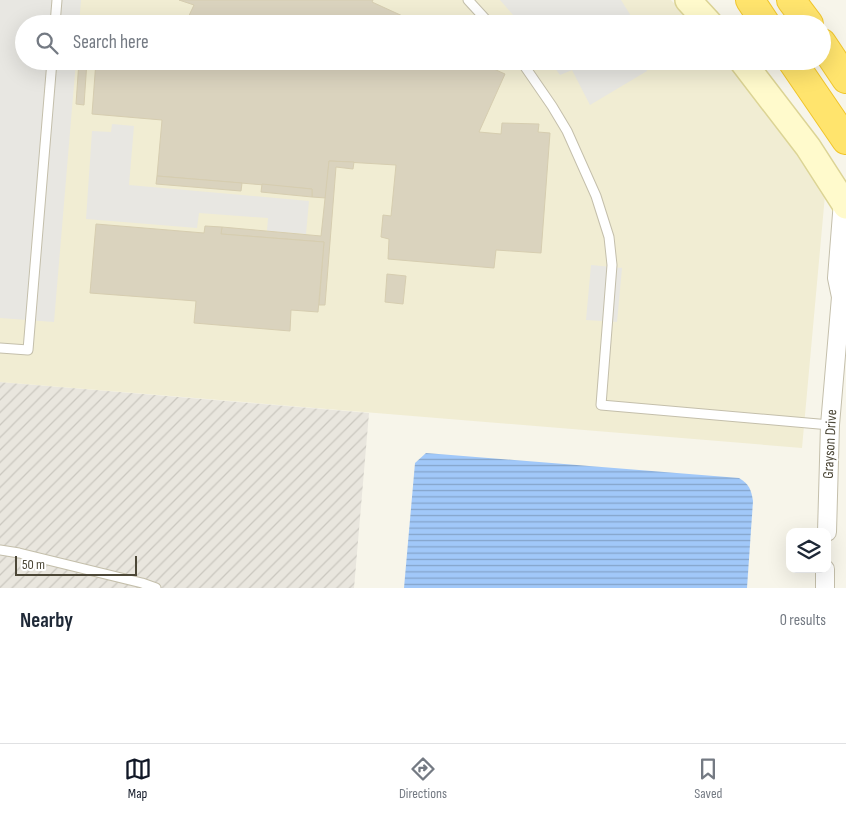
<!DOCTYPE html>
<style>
:root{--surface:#fff;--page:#f2f2f3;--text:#1f2937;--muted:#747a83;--line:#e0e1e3;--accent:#111827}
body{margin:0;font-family:"Sofia Sans Condensed",sans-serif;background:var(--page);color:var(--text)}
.controls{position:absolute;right:15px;bottom:15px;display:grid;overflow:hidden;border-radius:10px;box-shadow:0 5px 20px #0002}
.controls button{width:45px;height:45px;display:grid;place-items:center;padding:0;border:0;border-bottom:1px solid var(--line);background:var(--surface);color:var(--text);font:25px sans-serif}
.scale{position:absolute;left:15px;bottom:12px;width:122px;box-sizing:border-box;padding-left:5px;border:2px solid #4c4737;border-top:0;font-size:14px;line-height:18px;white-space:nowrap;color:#4c4737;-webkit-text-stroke:4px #fff;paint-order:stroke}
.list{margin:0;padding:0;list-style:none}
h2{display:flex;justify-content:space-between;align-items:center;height:65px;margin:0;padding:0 20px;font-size:21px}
h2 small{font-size:16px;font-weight:400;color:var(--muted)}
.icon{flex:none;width:28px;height:28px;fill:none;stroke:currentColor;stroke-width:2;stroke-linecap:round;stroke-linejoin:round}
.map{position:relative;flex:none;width:846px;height:588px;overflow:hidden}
.search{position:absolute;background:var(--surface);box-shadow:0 5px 20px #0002;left:15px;right:15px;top:15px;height:55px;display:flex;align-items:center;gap:12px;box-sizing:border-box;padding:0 18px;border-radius:28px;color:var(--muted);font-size:19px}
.sheet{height:155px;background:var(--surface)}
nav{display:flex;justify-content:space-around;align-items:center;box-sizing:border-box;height:70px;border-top:1px solid var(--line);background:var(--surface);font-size:14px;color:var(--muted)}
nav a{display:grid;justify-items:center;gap:2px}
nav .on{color:var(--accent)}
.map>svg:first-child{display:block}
</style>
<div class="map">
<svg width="846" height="588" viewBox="0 0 846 588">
<defs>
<pattern id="industrial-furrows" width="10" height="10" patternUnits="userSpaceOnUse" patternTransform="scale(1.25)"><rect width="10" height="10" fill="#e9e6de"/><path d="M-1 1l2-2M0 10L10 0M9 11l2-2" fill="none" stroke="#cac7bf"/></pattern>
<pattern id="water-rules" width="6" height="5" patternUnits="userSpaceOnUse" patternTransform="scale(1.25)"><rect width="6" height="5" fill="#a1c8f9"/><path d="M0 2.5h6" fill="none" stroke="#85a4ca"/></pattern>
</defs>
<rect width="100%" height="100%" fill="#f7f5ea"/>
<path fill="url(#industrial-furrows)" d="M0 382 369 413 354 588H0Z"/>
<path fill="#f1edd3" d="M0 0H671L693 24H24V61H728L738 72 825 195 802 448 0 382Z"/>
<g fill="#e8e7e2">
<path d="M0 0H81L79 24H24V61H76L54 322 0 318Z"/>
<path d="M500 0H621L636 24H521Z"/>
<path d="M550 61H641L647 71 590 105 572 70 560 75Z"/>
<path d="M112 124 134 126 129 185 309 201 306 234 267 231 268 218 199 213 197 228 86 219 92 131 111 132Z"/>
<path d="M591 265 622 268 617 322 586 320Z"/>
</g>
<path fill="url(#water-rules)" d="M426 453 739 478C749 484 751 489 753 501L747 588H404L415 463Z"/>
<g fill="#dad3be" stroke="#d6cdb0">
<path d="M179 0H373L372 2 420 24H185L194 5Z"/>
<path d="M79 61H87L84 105 76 104Z"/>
<path d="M96 61H476L505 74 479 132 501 134 502 123 539 124 538 132 550 133 541 253 496 250 494 268 388 259 389 239 381 237 383 215 391 216 396 165 329 161 326 198 312 197V189L157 176 162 120 92 114Z"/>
<path d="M329 161 354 162 353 169 336 167 325 305H319L324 242 221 234 222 227 321 236Z"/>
<path d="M157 176 242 183 241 191 156 184Z"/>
<path d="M262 184 312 189V197L261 192Z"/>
<path d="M96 224 204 233 205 226 222 227 221 234 324 242 318 312 291 310 290 331 194 323 196 301 90 293Z"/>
<path d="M387 274 406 276 403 304 385 302Z"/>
</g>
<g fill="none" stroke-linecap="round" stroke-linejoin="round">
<defs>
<g id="lane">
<path d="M468 0 490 24"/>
<path d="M55 24 57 0"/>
<path d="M521 61 552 106 567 131 596 196 609 237 612 265 601 405 830 425"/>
<path d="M0 348 28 350 52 61"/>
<path d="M0 550 19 553 142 583 156 588"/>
</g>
<g id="street">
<path d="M827 532 830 425 841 297 837 278 843 201"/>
<path d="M825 588V569"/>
</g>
<g id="secondary">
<path d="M688 0 710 24"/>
<path d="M742 61 808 147 846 206"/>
</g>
<g id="highway">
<path d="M750 0 766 24"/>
<path d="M791 0 809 24"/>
<path d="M822 43 846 79"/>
<path d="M792 61 846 140"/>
</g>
</defs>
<use href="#lane" stroke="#c4bfab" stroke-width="11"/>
<use href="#street" stroke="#c4bfab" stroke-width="20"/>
<use href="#secondary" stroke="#dcd495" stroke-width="28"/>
<use href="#highway" stroke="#f0c52b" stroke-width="30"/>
<use href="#lane" stroke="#fff" stroke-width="9"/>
<use href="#street" stroke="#fff" stroke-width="18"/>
<use href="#secondary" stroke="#fffacc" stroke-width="25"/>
<use href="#highway" stroke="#ffe46d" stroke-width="28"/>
</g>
<g text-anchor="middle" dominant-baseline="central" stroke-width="4" stroke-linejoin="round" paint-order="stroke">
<g font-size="15" fill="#4c4737" stroke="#fff">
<text transform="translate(830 444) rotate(-87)">Grayson Drive</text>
</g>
</g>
</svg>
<div class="controls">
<button><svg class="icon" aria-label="layers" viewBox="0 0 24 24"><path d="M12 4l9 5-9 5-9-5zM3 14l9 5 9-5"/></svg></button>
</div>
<div class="scale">50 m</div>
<div class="search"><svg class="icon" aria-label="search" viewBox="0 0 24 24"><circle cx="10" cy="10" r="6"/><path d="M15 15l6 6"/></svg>Search here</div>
</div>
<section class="sheet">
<h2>Nearby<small>0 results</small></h2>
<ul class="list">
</ul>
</section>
<nav>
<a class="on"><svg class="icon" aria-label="map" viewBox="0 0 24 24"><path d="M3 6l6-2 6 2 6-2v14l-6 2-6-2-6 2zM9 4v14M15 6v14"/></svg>Map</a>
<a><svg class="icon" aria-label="directions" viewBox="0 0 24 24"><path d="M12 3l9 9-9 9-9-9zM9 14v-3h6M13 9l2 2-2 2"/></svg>Directions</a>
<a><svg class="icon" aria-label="saved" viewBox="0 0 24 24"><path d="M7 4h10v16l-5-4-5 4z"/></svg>Saved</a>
</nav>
